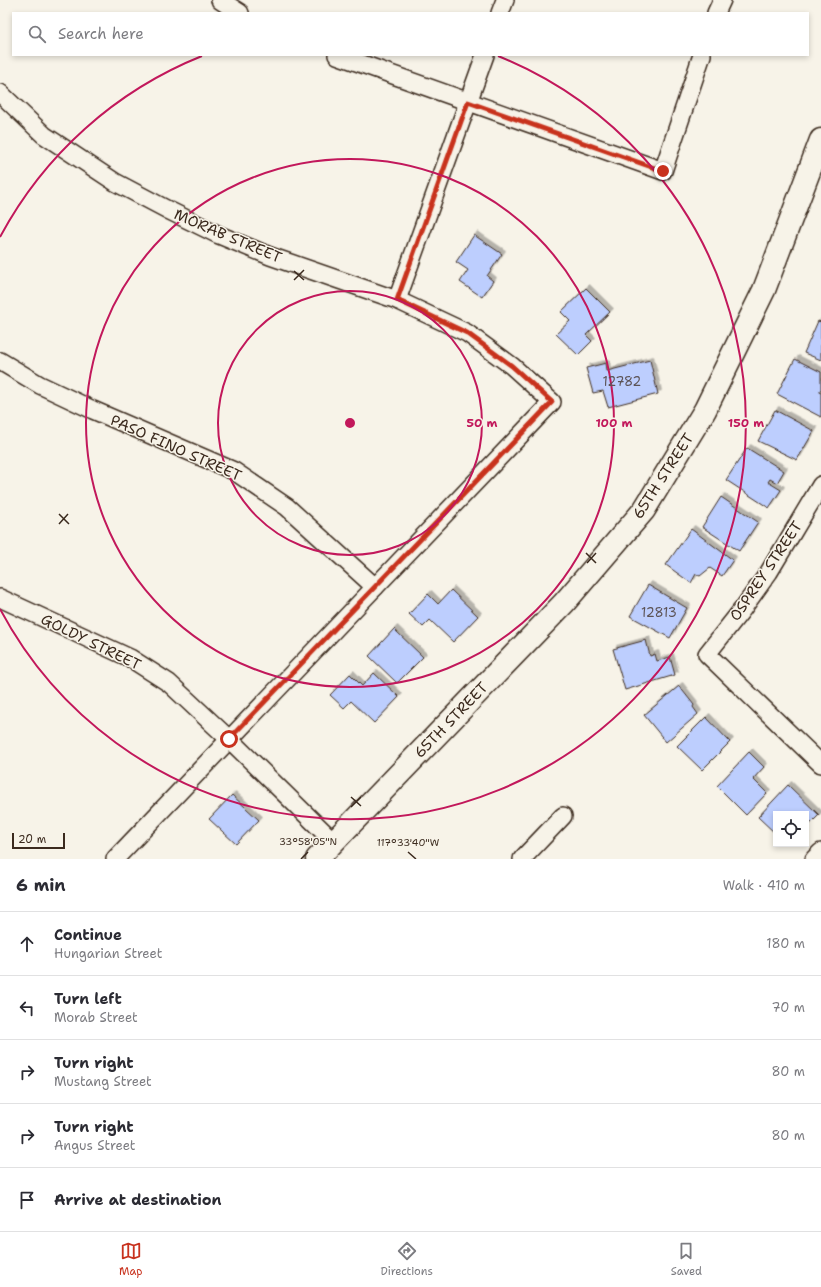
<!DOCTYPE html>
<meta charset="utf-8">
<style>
:root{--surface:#fff;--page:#f2f2f3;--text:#2b2b33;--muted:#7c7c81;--line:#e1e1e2;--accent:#c8321e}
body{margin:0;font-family:"Shantell Sans",sans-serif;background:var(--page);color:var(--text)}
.controls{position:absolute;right:12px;bottom:12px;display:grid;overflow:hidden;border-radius:0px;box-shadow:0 2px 6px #0003}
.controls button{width:36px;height:36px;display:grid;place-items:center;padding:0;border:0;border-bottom:1px solid var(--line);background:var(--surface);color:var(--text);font:20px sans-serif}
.scale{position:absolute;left:12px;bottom:10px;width:53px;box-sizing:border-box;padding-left:4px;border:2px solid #3b2a1e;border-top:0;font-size:11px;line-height:14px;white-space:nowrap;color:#3b2a1e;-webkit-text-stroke:3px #f7f3e8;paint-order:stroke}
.stop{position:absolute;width:12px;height:12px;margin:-9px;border:3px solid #c8321e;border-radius:50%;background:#fff}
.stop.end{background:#c8321e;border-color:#fff;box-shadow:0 1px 4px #0008}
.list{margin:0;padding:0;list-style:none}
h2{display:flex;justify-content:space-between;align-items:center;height:52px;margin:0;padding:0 16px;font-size:17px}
h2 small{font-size:13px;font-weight:400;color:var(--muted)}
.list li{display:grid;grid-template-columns:26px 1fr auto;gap:12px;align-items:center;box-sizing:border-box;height:64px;padding:0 16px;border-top:1px solid var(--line)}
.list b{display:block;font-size:15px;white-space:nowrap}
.list p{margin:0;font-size:13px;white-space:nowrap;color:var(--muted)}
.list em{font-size:13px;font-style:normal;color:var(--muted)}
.icon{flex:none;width:22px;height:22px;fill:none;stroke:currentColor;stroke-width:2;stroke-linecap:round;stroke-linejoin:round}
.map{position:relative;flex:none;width:821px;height:859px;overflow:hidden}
.search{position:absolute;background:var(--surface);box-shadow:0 2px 6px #0003;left:12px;right:12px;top:12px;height:44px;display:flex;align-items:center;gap:10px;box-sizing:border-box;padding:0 14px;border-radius:0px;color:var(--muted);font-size:15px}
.sheet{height:372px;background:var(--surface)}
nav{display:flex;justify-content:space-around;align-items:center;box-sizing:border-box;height:56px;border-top:1px solid var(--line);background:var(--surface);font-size:11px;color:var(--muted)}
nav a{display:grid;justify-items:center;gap:2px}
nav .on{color:var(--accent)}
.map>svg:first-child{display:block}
</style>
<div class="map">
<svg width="821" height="859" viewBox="0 0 821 859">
<defs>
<filter id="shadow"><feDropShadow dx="3.5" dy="-3.5" stdDeviation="0" flood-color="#0004"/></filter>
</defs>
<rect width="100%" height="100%" fill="#f7f3e8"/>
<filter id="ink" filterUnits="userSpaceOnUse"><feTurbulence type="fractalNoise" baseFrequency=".025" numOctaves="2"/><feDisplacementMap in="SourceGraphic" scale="8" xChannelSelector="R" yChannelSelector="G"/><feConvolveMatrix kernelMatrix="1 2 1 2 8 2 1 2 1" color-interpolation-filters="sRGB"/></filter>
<g filter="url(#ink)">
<g fill="#bdcefe" stroke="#3b2a1e" filter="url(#shadow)">
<path d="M474 235 502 254 487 276 493 281 482 297 460 282 468 270 456 262Z"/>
<path d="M586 288 610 312 586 335 592 341 578 355 556 334 570 321 561 312Z"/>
<path d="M818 321 821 322V360L804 353Z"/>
<path d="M795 359 821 372V389L819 392 821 393V417L777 394Z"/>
<path d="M650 360 658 394 608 407 603 391 593 393 586 368 606 363 607 371Z"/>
<path d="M775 410 814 431 797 460 758 441Z"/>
<path d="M747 448 784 471 777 483 770 479 768 482 781 490 769 508 726 480Z"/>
<path d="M721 497 758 522 739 551 702 527Z"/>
<path d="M691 529 733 560 722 576 710 568 700 576 696 574 691 583 666 565Z"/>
<path d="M648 585 687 608 670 638 630 616Z"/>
<path d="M451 590 478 616 453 642 430 620 423 627 409 614 428 594 438 604Z"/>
<path d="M394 629 423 657 397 683 369 656Z"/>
<path d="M646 640 650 656 655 654 657 661 670 657 675 675 625 690 613 649Z"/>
<path d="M374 673 399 697 374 723 351 701 344 708 330 695 350 674 362 686Z"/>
<path d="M679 686 694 705 693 707 698 714 666 742 644 715Z"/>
<path d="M706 717 730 742 702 770 677 746Z"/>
<path d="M749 752 764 767 753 779 767 793 746 815 717 786Z"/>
<path d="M788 785 819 815 806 828V814H776V834L758 817Z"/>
<path d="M232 795 259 820 236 844 209 819Z"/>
</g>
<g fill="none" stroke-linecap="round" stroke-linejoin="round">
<defs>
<g id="street">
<path d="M220 0 240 13"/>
<path d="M500 13 505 0"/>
<path d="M716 13 722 0"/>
<path d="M337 55 663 171 702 55"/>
<path d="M0 93 44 135 115 182 168 210 219 235 270 256 397 300 467 333 512 366 552 402 115 859"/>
<path d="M397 300 485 55"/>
<path d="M0 361 40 385 93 410 234 471 287 507 375 587"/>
<path d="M821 485 769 572 741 611 707 654 821 764"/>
<path d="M0 598 130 658 169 683 229 739 334 842"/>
<path d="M522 859 563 816"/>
<path d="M814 859 821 852"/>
</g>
<path id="secondary" d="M317 859 564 603 644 510 705 410 764 290 821 140"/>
</defs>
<use href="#street" stroke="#3b2a1e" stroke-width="20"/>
<use href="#secondary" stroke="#3b2a1e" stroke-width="25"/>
<use href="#street" stroke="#f7f3e8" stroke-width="17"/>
<use href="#secondary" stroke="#f7f3e8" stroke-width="22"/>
</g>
</g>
<g fill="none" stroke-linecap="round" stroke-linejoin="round" filter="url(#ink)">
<path stroke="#c8321e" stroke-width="5" d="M229 739 552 402 512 366 467 333 397 300 468 102 663 171"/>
</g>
<path fill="none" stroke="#3b2a1e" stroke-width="1.5" d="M294 271 304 280M294 280 304 270M59 514 69 524M59 524 68 514M586 553 596 563M587 563 596 553M351 797 361 806M351 807 361 797M408 852 416 859M301 859 308 852"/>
<g fill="none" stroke="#c2185b" stroke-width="2">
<circle cx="350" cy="423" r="132"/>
<circle cx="350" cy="423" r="264"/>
<path d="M0 237A396 396 0 0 1 202 56M498 56A396 396 0 1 1 0 609"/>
</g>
<g text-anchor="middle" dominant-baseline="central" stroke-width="3" stroke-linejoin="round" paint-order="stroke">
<g font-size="13" fill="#5c5356">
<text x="622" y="381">12782</text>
<text x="659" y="612">12813</text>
</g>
<g font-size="15" fill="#3b2a1e" stroke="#f7f3e8">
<text transform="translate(228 236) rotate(23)">MORAB STREET</text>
<text transform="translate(176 448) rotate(24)">PASO FINO STREET</text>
<text transform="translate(663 476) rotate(-57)">65TH STREET</text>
<text transform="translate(766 571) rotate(-56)">OSPREY STREET</text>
<text transform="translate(91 642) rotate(26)">GOLDY STREET</text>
<text transform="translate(451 720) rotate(-46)">65TH STREET</text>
</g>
</g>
<g font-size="10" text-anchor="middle" fill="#3b2a1e" stroke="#f7f3e8" stroke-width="3" stroke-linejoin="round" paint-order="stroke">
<text x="308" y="845">33°58'05"N</text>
<text x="408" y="846">117°33'40"W</text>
</g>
<circle cx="350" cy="423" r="6" fill="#c2185b" stroke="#f7f3e8" stroke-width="2"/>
<g font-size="12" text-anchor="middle" font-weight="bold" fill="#c2185b" stroke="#f7f3e8" stroke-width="3" stroke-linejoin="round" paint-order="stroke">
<text x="482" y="427">50 m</text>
<text x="614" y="427">100 m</text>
<text x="746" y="427">150 m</text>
</g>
</svg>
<div class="controls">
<button><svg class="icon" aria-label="locate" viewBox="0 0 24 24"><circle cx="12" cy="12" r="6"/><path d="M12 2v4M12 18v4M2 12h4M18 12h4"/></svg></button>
</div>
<div class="scale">20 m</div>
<div class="stop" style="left:229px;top:739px"></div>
<div class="stop end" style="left:663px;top:171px"></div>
<div class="search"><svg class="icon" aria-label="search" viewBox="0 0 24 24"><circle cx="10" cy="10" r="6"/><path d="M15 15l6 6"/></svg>Search here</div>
</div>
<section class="sheet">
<h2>6 min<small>Walk · 410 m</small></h2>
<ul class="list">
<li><svg class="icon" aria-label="ahead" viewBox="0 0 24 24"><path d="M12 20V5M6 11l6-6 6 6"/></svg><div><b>Continue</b><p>Hungarian Street</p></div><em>180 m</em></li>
<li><svg class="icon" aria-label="left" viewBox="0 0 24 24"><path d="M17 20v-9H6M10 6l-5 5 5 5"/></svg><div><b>Turn left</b><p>Morab Street</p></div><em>70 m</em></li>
<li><svg class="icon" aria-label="right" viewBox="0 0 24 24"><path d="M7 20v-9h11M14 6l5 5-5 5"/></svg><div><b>Turn right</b><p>Mustang Street</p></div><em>80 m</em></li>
<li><svg class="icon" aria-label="right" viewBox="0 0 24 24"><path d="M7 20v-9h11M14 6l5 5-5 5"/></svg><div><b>Turn right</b><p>Angus Street</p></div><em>80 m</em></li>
<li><svg class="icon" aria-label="arrive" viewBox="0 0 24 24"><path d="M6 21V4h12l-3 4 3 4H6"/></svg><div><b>Arrive at destination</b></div></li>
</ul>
</section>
<nav>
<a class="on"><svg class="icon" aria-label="map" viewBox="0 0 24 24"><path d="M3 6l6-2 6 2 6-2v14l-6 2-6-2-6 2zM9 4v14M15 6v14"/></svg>Map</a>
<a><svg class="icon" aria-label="directions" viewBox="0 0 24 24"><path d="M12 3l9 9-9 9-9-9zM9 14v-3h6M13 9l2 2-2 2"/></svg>Directions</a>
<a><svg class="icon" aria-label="saved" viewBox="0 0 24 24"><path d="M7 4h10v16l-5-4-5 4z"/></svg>Saved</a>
</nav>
